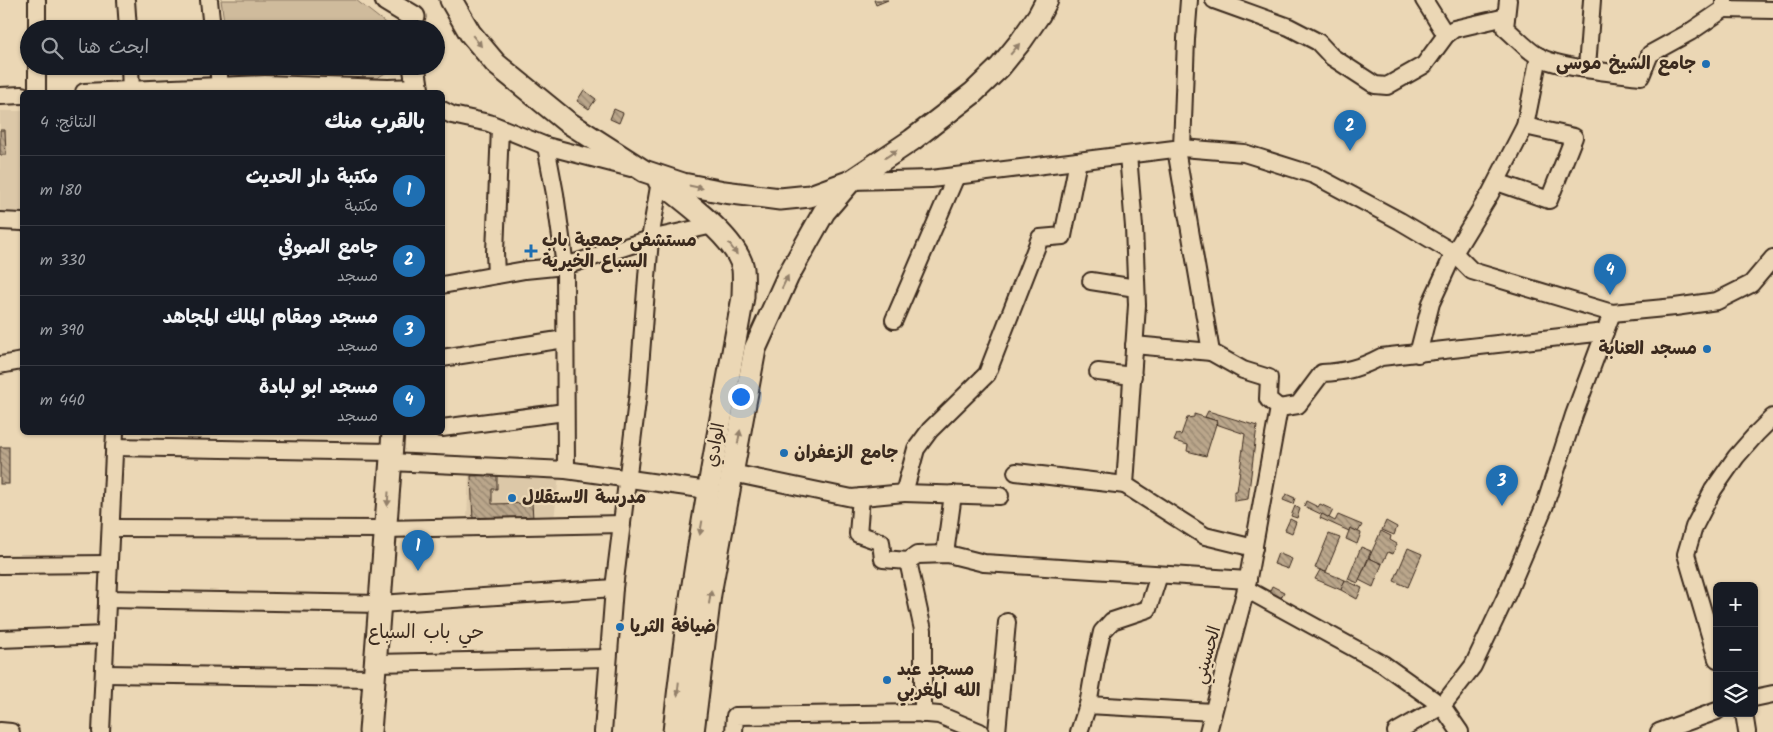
<!DOCTYPE html>
<html lang="ar">
<meta charset="utf-8">
<style>
:root{--surface:#171b24;--page:#242831;--text:#f1f3f6;--muted:#9ea1a6;--line:#363941;--accent:#1f6fb2}
body{margin:0;font-family:Kalam,"Playpen Sans Arabic",sans-serif;background:var(--page);color:var(--text);direction:rtl}
.controls{position:absolute;right:15px;bottom:15px;display:grid;overflow:hidden;border-radius:8px;box-shadow:0 1px 4px #0004}
.controls button{width:45px;height:45px;display:grid;place-items:center;padding:0;border:0;border-bottom:1px solid var(--line);background:var(--surface);color:var(--text);font:25px sans-serif}
.you{position:absolute;left:740px;top:396px;width:18px;height:18px;margin:-12px;border:4px solid #fff;border-radius:50%;background:#1a73e8;box-shadow:0 0 0 8px #1a73e833}
.badge{display:grid;place-items:center;width:32px;height:32px;border-radius:50%;background:var(--accent);color:#fff;font-size:16px;font-weight:700}
.pin{position:absolute;translate:-50% -41px;filter:drop-shadow(0 1px 2px #0008)}
.pin::after{content:'';position:absolute;top:26px;width:18px;height:15px;background:inherit;clip-path:polygon(0 0,100% 0,50% 100%)}
.list{margin:0;padding:0;list-style:none}
h2{display:flex;justify-content:space-between;align-items:center;height:65px;margin:0;padding:0 20px;font-size:21px}
h2 small{font-size:16px;font-weight:400;color:var(--muted)}
.list li{display:grid;grid-template-columns:32px 1fr auto;gap:15px;align-items:center;box-sizing:border-box;height:70px;padding:0 20px;border-top:1px solid var(--line)}
.list b{display:block;font-size:19px;white-space:nowrap}
.list p{margin:0;font-size:16px;white-space:nowrap;color:var(--muted)}
.list em{font-size:16px;font-style:normal;color:var(--muted)}
.icon{flex:none;width:28px;height:28px;fill:none;stroke:currentColor;stroke-width:2;stroke-linecap:round;stroke-linejoin:round}
.map{position:relative;flex:none;width:1773px;height:732px;overflow:hidden;direction:ltr}
.search{position:absolute;background:var(--surface);box-shadow:0 1px 4px #0004;left:20px;top:20px;width:425px;height:55px;display:flex;align-items:center;gap:12px;box-sizing:border-box;padding:0 18px;border-radius:28px;color:var(--muted);font-size:19px}
.panel{position:absolute;background:var(--surface);box-shadow:0 1px 4px #0004;left:20px;top:90px;width:425px;height:345px;border-radius:8px;direction:rtl}
.map>svg:first-child{display:block}
</style>
<div class="map">
<svg width="1773" height="732" viewBox="0 0 1773 732">
<defs>
<pattern id="building-back-hatch" width="6" height="6" patternUnits="userSpaceOnUse" patternTransform="scale(1.25)"><rect width="6" height="6" fill="#baa68b"/><path d="M-1 5l2 2M0 0l6 6M5-1l2 2" fill="none" stroke="#988771"/></pattern>
</defs>
<rect width="100%" height="100%" fill="#ebd7b5"/>
<filter id="ink" filterUnits="userSpaceOnUse"><feTurbulence type="fractalNoise" baseFrequency=".02" numOctaves="2"/><feDisplacementMap in="SourceGraphic" scale="10" xChannelSelector="R" yChannelSelector="G"/><feConvolveMatrix kernelMatrix="1 2 1 2 8 2 1 2 1" color-interpolation-filters="sRGB"/></filter>
<g filter="url(#ink)">
<g fill="#dcc8a8">
<rect x="0" y="111" width="22" height="102"/>
<path d="M469 470 559 476 554 520 467 521Z"/>
</g>
<g fill="#cfbb9c" stroke="#85725d">
<path d="M221 0H356L393 29H225Z"/>
<path d="M229 66H315V71L230 75Z"/>
<path d="M361 66H397L377 78H363Z"/>
</g>
<g fill="url(#building-back-hatch)" stroke="#3b2a1e">
<path d="M874 0H888L876 5Z"/>
<path d="M584 90 596 99 589 109 577 101Z"/>
<path d="M614 109 623 113 619 123 610 119Z"/>
<path d="M0 130H5L6 155H0Z"/>
<path d="M1208 411 1257 426 1248 499 1234 501V491H1237L1245 434 1216 424 1217 421 1205 417Z"/>
<path d="M1194 414 1217 421 1206 456 1187 451 1188 445 1174 441 1177 434 1181 435 1187 418 1194 417Z"/>
<rect x="0" y="447" width="9" height="37"/>
<path d="M497 475V489H492V504L532 503 533 519 473 521 471 476Z"/>
<path d="M1286 494 1295 498 1293 504 1283 500Z"/>
<path d="M1306 501 1318 507 1320 504 1333 510 1329 518 1304 506Z"/>
<path d="M1295 506 1300 509 1297 518 1291 516Z"/>
<path d="M1322 514 1335 521 1338 515 1362 525 1358 532 1350 528 1349 531 1320 518Z"/>
<path d="M1290 519 1296 522 1292 533 1285 530Z"/>
<path d="M1386 521 1397 527 1394 535 1382 530Z"/>
<path d="M1350 528 1361 533 1357 544 1346 539Z"/>
<path d="M1381 531 1391 536 1390 540 1397 544 1393 554 1388 552 1382 564 1369 558Z"/>
<path d="M1329 534 1340 538 1326 572 1315 568Z"/>
<path d="M1361 547 1371 551 1358 583 1348 579Z"/>
<path d="M1408 548 1422 554 1408 587 1394 581Z"/>
<path d="M1278 553 1292 559 1288 569 1274 564Z"/>
<path d="M1369 558 1382 564 1373 587 1359 580Z"/>
<path d="M1320 570 1345 580 1341 590 1315 579Z"/>
<path d="M1345 580 1362 588 1357 599 1341 590Z"/>
<path d="M1272 586 1284 592 1278 603 1267 597Z"/>
</g>
<g fill="none" stroke-linecap="round" stroke-linejoin="round">
<defs>
<g id="minor">
<path d="M37 0V29"/>
<path d="M126 0 128 29"/>
<path d="M209 0 212 29"/>
<path d="M1214 0 1289 27 1318 42 1332 57 1375 85 1387 86 1424 65 1446 35 1454 29 1506 17"/>
<path d="M1424 0 1446 35"/>
<path d="M1508 0 1505 28C1516 37 1526 49 1538 56 1558 68 1616 73 1641 76L1650 54 1690 32 1724 9"/>
<path d="M1724 0V9L1773 10"/>
<path d="M37 66V92"/>
<path d="M130 66 131 92"/>
<path d="M218 66 220 86"/>
<path d="M1587 68 1592 0"/>
<path d="M84 92 265 84 388 88 419 87"/>
<path d="M0 96 22 95"/>
<path d="M442 110 452 115 489 123 546 146 631 168"/>
<path d="M546 146 555 194 565 266 566 470"/>
<path d="M1182 148 1244 153 1314 175 1400 221 1454 253 1472 271 1612 313 1675 307 1717 301 1751 284 1773 258"/>
<path d="M1176 149 1211 352 1243 370 1269 378 1268 399 1279 408 1246 589 1208 732"/>
<path d="M1128 155 1134 227 1137 305 1125 485 1205 536 1254 548"/>
<path d="M851 181 931 179 1182 148 1186 39 1189 0"/>
<path d="M1497 182 1549 200 1574 137 1525 126"/>
<path d="M0 221 22 222"/>
<path d="M496 275 495 252 500 128"/>
<path d="M1091 281 1136 288"/>
<path d="M442 285 525 270 565 266 650 239 713 225"/>
<path d="M894 320 956 176"/>
<path d="M1134 345 1211 352"/>
<path d="M1418 354 1431 303 1454 253 1490 194 1525 126 1539 56"/>
<path d="M442 358 565 339"/>
<path d="M0 365 22 361"/>
<path d="M1098 372 1133 376"/>
<path d="M1279 408 1298 405 1322 373C1345 372 1360 368 1381 357L1605 332"/>
<path d="M442 428 565 412"/>
<path d="M114 447 391 452"/>
<path d="M390 462 566 470 708 490"/>
<path d="M1016 472 1125 485"/>
<path d="M732 473 852 498 904 493 916 449 930 430 987 374 1040 238 1063 236 1078 161"/>
<path d="M904 493 1000 496"/>
<path d="M861 497 858 534 881 542 883 559 908 561 917 555 948 554 984 563 1248 580"/>
<path d="M111 528 385 529 622 524"/>
<path d="M945 554 953 494"/>
<path d="M908 561 923 630V714"/>
<path d="M0 565 109 564"/>
<path d="M1246 589 1383 664 1442 706 1460 732"/>
<path d="M107 599 380 604 614 588"/>
<path d="M0 639 106 635"/>
<path d="M1717 659 1686 554 1694 527 1713 490 1736 457 1757 433 1773 417"/>
<path d="M375 663 608 658"/>
<path d="M104 674 374 678"/>
<path d="M1754 698 1773 694"/>
<path d="M1088 705 1096 659 1102 632 1112 621 1148 609 1159 575"/>
<path d="M1744 713 1747 732"/>
<path d="M0 731 11 732"/>
<path d="M101 732 115 432"/>
<path d="M603 732 614 588 638 393 650 239 660 181"/>
<path d="M734 732 735 716 916 713 939 715 980 732"/>
<path d="M997 732 1007 622"/>
<path d="M1079 732 1088 705 1213 712"/>
<path d="M1396 732 1442 706 1473 666 1508 592 1545 505 1574 415 1612 313"/>
<path d="M1659 732 1717 711"/>
</g>
<g id="major">
<path d="M386 0 414 17"/>
<path d="M451 0 470 33 496 64 566 121 644 171 683 184 724 192 780 199 810 196 851 181 912 140 973 93 1000 67 1021 41 1039 15 1047 0"/>
<path d="M414 66 418 92"/>
<path d="M659 181C683 200 738 239 743 269 744 278 743 288 743 297 717 441 689 585 674 732"/>
<path d="M370 732 393 432"/>
<path d="M693 732 710 594 755 349 788 276 824 212 849 183"/>
</g>
</defs>
<use href="#minor" stroke="#3b2a1e" stroke-width="20"/>
<use href="#major" stroke="#3b2a1e" stroke-width="25"/>
<use href="#minor" stroke="#ebd7b5" stroke-width="16"/>
<use href="#major" stroke="#ebd7b5" stroke-width="21"/>
</g>
<defs><path id="oneway-solid" d="M-6-.8H1V-3.2L6.5 0L1 3.2V.8H-6Z" transform="scale(1.25)"/></defs>
<g fill="#93806a">
<use href="#oneway-solid" transform="translate(477 41) rotate(51)"/>
<use href="#oneway-solid" transform="translate(1015 49) rotate(-50)"/>
<use href="#oneway-solid" transform="translate(891 154) rotate(-34)"/>
<use href="#oneway-solid" transform="translate(696 187) rotate(12)"/>
<use href="#oneway-solid" transform="translate(733 249) rotate(54)"/>
<use href="#oneway-solid" transform="translate(785 282) rotate(-64)"/>
<use href="#oneway-solid" transform="translate(739 437) rotate(-80)"/>
<use href="#oneway-solid" transform="translate(388 499) rotate(94)"/>
<use href="#oneway-solid" transform="translate(701 528) rotate(100)"/>
<use href="#oneway-solid" transform="translate(710 597) rotate(-82)"/>
<use href="#oneway-solid" transform="translate(678 689) rotate(96)"/>
</g>
</g>
<g fill="#1f6fb2" stroke="#ebd7b5" stroke-width="2">
<circle cx="1706" cy="64" r="5"/>
<path d="M528.5 243.5h5v5h5v5h-5v5h-5v-5h-5v-5h5z"/>
<circle cx="1707" cy="349" r="5"/>
<circle cx="784" cy="453" r="5"/>
<circle cx="512" cy="498" r="5"/>
<circle cx="620" cy="627" r="5"/>
<circle cx="887" cy="680" r="5"/>
</g>
<g text-anchor="middle" dominant-baseline="central" stroke-width="4.5" stroke-linejoin="round" paint-order="stroke">
<g font-size="18" font-weight="bold" fill="#3b2a1e" stroke="#ebd7b5" text-anchor="start">
<text x="1696" y="64" text-anchor="end">جامع الشيخ موسى</text>
<text x="542" y="241">مستشفى جمعية باب<tspan x="542" dy="21">السباع الخيرية</tspan></text>
<text x="1697" y="349" text-anchor="end">مسجد العنابة</text>
<text x="794" y="453">جامع الزعفران</text>
<text x="522" y="498">مدرسة الاستقلال</text>
<text x="630" y="627">ضيافة الثريا</text>
<text x="897" y="670">مسجد عبد<tspan x="897" dy="21">الله المغربي</tspan></text>
</g>
<g font-size="18" fill="#3b2a1e" stroke="#ebd7b5">
<text transform="translate(716 445) rotate(-80)">الوادي</text>
<text transform="translate(1208 655) rotate(-74)">الحسيني</text>
</g>
<g font-size="19" fill="#3b2a1e" stroke="#ebd7b5">
<text x="426" y="633">حي باب السباع</text>
</g>
</g>
</svg>
<div class="controls">
<button>+</button>
<button>−</button>
<button><svg class="icon" aria-label="layers" viewBox="0 0 24 24"><path d="M12 4l9 5-9 5-9-5zM3 14l9 5 9-5"/></svg></button>
</div>
<div class="you"></div>
<div class="pin badge" style="left:418px;top:571px">1</div>
<div class="pin badge" style="left:1350px;top:151px">2</div>
<div class="pin badge" style="left:1502px;top:506px">3</div>
<div class="pin badge" style="left:1610px;top:295px">4</div>
<div class="search"><svg class="icon" aria-label="search" viewBox="0 0 24 24"><circle cx="10" cy="10" r="6"/><path d="M15 15l6 6"/></svg>ابحث هنا</div>
<section class="panel">
<h2>بالقرب منك<small>النتائج: 4</small></h2>
<ul class="list">
<li><span class="badge">1</span><div><b>مكتبة دار الحديث</b><p>مكتبة</p></div><em>180 m</em></li>
<li><span class="badge">2</span><div><b>جامع الصوفي</b><p>مسجد</p></div><em>330 m</em></li>
<li><span class="badge">3</span><div><b>مسجد ومقام الملك المجاهد</b><p>مسجد</p></div><em>390 m</em></li>
<li><span class="badge">4</span><div><b>مسجد ابو لبادة</b><p>مسجد</p></div><em>440 m</em></li>
</ul>
</section>
</div>
